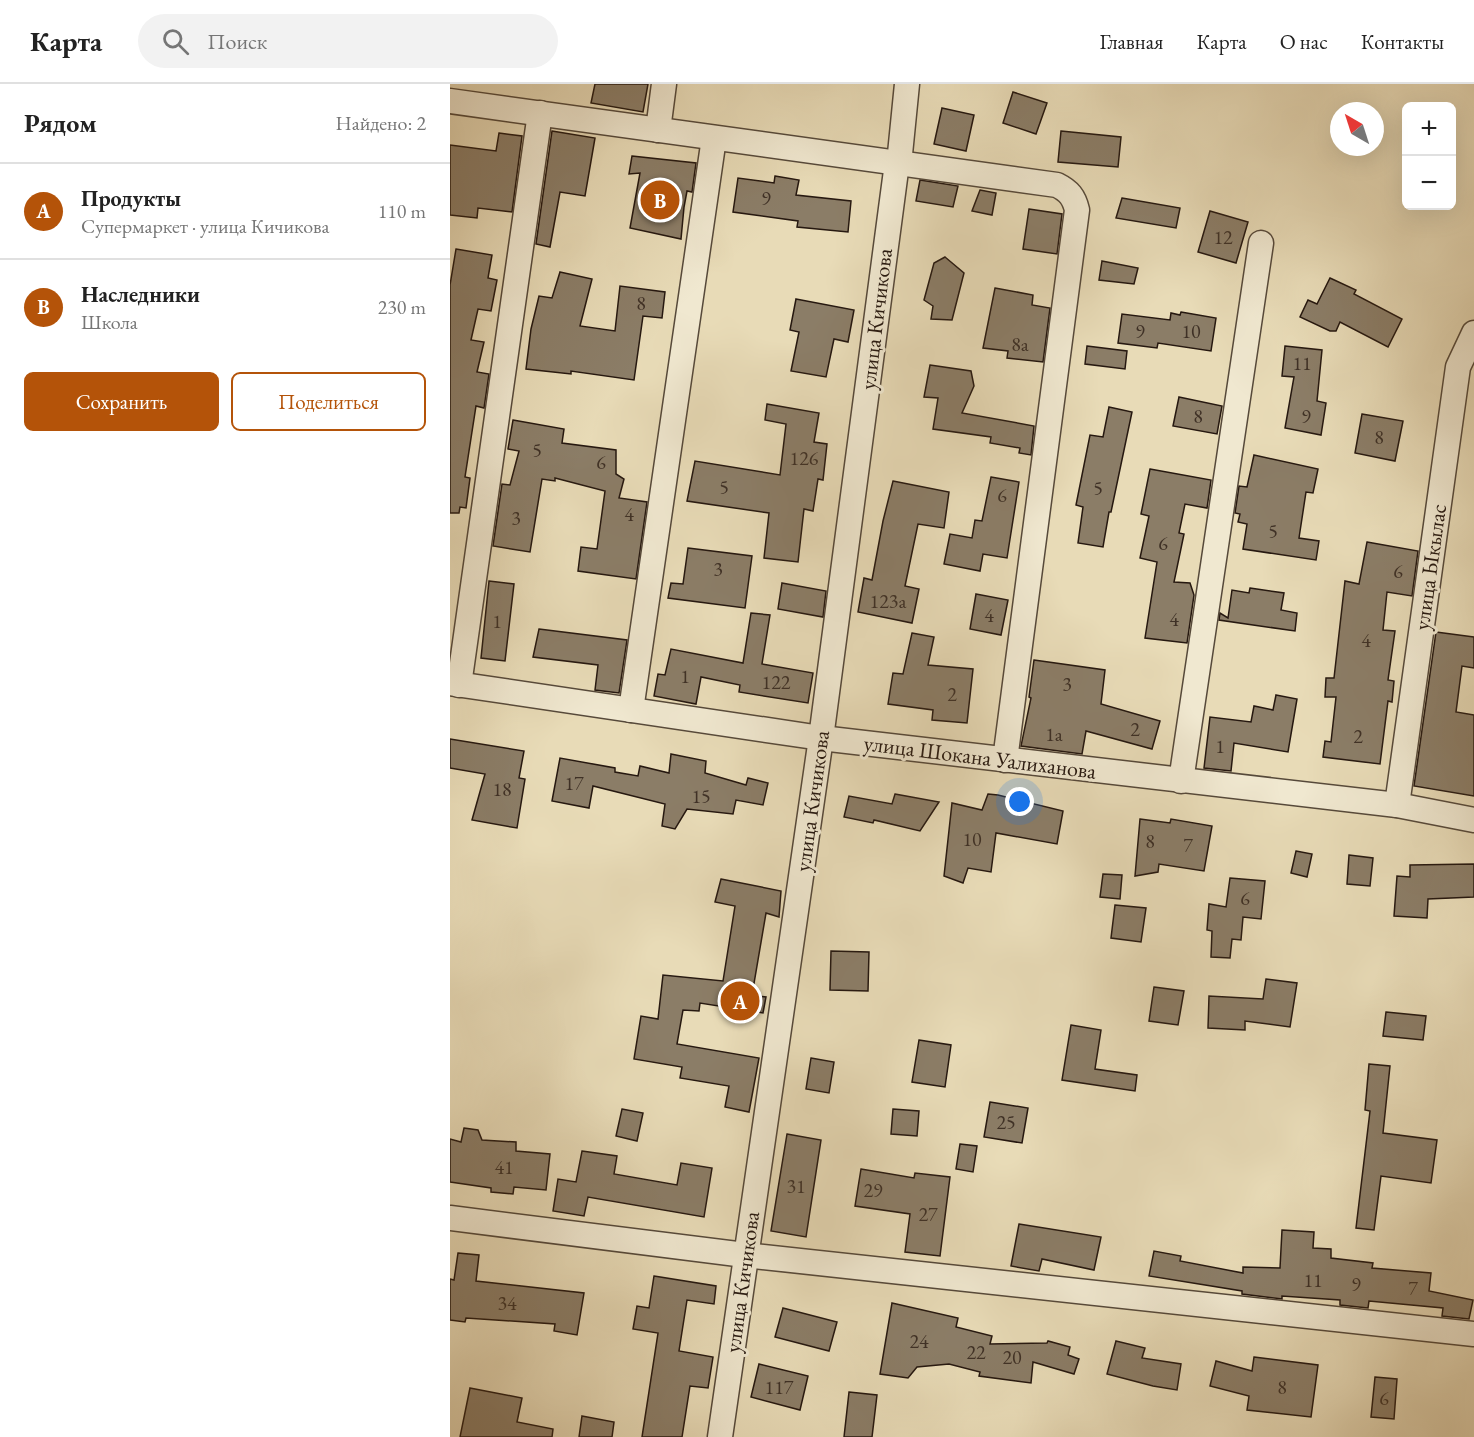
<!DOCTYPE html>
<html lang="ru">
<meta charset="utf-8">
<style>
:root{--surface:#fff;--page:#f2f2f2;--text:#222;--muted:#767676;--line:#e0e0e0;--accent:#b45309}
body{margin:0;font-family:"EB Garamond",serif;background:var(--page);color:var(--text)}
.controls{position:absolute;right:18px;top:18px;display:grid;overflow:hidden;border-radius:9px;box-shadow:0 6px 24px #0002}
.controls button{width:54px;height:54px;display:grid;place-items:center;padding:0;border:0;border-bottom:2px solid var(--line);background:var(--surface);color:var(--text);font:30px sans-serif}
.compass{position:absolute;left:880px;top:18px;width:54px;height:54px;border-radius:50%;background:var(--surface);box-shadow:0 6px 24px #0002;rotate:321deg}
.you{position:absolute;left:570px;top:718px;width:21px;height:21px;margin:-15px;border:4px solid #fff;border-radius:50%;background:#1a73e8;box-shadow:0 0 0 9px #1a73e833}
.badge{display:grid;place-items:center;width:39px;height:39px;border-radius:50%;background:var(--accent);color:#fff;font-size:20px;font-weight:700}
.pin{position:absolute;translate:-50% -50%;border:3px solid #fff;box-shadow:0 2px 6px #0006}
.list{margin:0;padding:0;list-style:none}
h2{display:flex;justify-content:space-between;align-items:center;height:78px;margin:0;padding:0 24px;font-size:26px}
h2 small{font-size:20px;font-weight:400;color:var(--muted)}
.list li{display:grid;grid-template-columns:39px 1fr auto;gap:18px;align-items:center;box-sizing:border-box;height:96px;padding:0 24px;border-top:2px solid var(--line)}
.list b{display:block;font-size:22px;white-space:nowrap}
.list p{margin:0;font-size:20px;white-space:nowrap;color:var(--muted)}
.list em{font-size:20px;font-style:normal;color:var(--muted)}
.actions{display:flex;gap:12px;padding:18px 24px}
.actions a{flex:1;padding:14px 0;border:2px solid var(--accent);border-radius:9px;text-align:center;font-size:21px;color:var(--accent)}
.actions .main{background:var(--accent);color:#fff}
.icon{flex:none;width:33px;height:33px;fill:none;stroke:currentColor;stroke-width:2;stroke-linecap:round;stroke-linejoin:round}
.map{position:relative;flex:none;width:1024px;height:1353px;overflow:hidden}
header{display:flex;align-items:center;gap:36px;box-sizing:border-box;height:84px;padding:0 30px;background:var(--surface);border-bottom:2px solid var(--line)}
header strong{font-size:28px}
nav{display:flex;gap:33px;margin-inline-start:auto;font-size:21px}
.search{width:420px;height:54px;background:var(--page);display:flex;align-items:center;gap:15px;box-sizing:border-box;padding:0 21px;border-radius:33px;color:var(--muted);font-size:22px}
main{display:flex}
aside{flex:1;background:var(--surface)}
.map>svg:first-child{display:block}
</style>
<header>
<strong>Карта</strong>
<div class="search"><svg class="icon" aria-label="search" viewBox="0 0 24 24"><circle cx="10" cy="10" r="6"/><path d="M15 15l6 6"/></svg>Поиск</div>
<nav><a>Главная</a><a>Карта</a><a>О нас</a><a>Контакты</a></nav>
</header>
<main>
<aside>
<h2>Рядом<small>Найдено: 2</small></h2>
<ul class="list">
<li><span class="badge">A</span><div><b>Продукты</b><p>Супермаркет · улица Кичикова</p></div><em>110 m</em></li>
<li><span class="badge">B</span><div><b>Наследники</b><p>Школа</p></div><em>230 m</em></li>
</ul>
<div class="actions"><a class="main">Сохранить</a><a>Поделиться</a></div>
</aside>
<div class="map">
<svg width="1024" height="1353" viewBox="0 0 1024 1353">
<rect width="100%" height="100%" fill="#e8dbb7"/>
<filter id="stains"><feTurbulence type="fractalNoise" baseFrequency=".00333" numOctaves="4"/><feColorMatrix values="0 0 0 0 .2 0 0 0 0 .09 0 0 0 0 .02 0 0 0 .5 -.17"/></filter>
<radialGradient id="worn" r=".72"><stop offset=".6" stop-color="#630" stop-opacity="0"/><stop offset="1" stop-color="#630" stop-opacity=".3"/></radialGradient>
<g fill="#8b7d67" stroke="#261810" stroke-width="1.5">
<path d="M145 0H198L193 28 141 19Z"/>
<path d="M563 8 597 19 586 50 553 39Z"/>
<path d="M492 24 524 31 516 67 484 60Z"/>
<path d="M102 47 145 54 135 112 110 108 100 163 86 160Z"/>
<path d="M611 47 671 53 668 83 608 78Z"/>
<path d="M49 49 72 52 62 128 28 124 27 134 0 131V61L46 67Z"/>
<path d="M182 72 246 79 242 108 237 107 234 123 231 155 180 144 190 89 179 90Z"/>
<path d="M325 92 349 96 346 111 401 117 398 148 347 143 348 137 283 128 288 94 324 99Z"/>
<path d="M470 96 508 102 503 123 466 117Z"/>
<path d="M530 106 546 109 542 131 522 127Z"/>
<path d="M672 114 730 124 726 144 666 134Z"/>
<path d="M579 125 612 130 607 170 573 165Z"/>
<path d="M760 127 798 138 786 179 748 168Z"/>
<path d="M6 165 42 171 38 194 47 196 41 227 28 225 21 256 34 258 27 288 39 290 34 324 26 322 15 393 20 394 16 424 10 423 9 429H0V201Z"/>
<path d="M495 173 514 189 502 236 481 235 483 222 474 216 484 179Z"/>
<path d="M652 177 688 184 684 200 649 196Z"/>
<path d="M110 188 142 195 130 242 165 247 170 202 215 208 212 234 193 232 184 296 121 287V290L76 285 81 245 89 212 102 214Z"/>
<path d="M880 194 906 206 904 210 952 235 938 263 890 238 886 247H880L850 233 858 216 867 220Z"/>
<path d="M545 204 583 211 582 221 600 224 593 278 557 274 558 267 533 264Z"/>
<path d="M346 215 404 226 398 258 384 255 376 293 341 287 349 248 340 246Z"/>
<path d="M731 228 766 234 761 267 708 259 707 264 668 259 672 230 720 236 721 229 730 231Z"/>
<path d="M637 262 677 267 675 285 635 280Z"/>
<path d="M835 262 872 266 867 317 876 319 871 351 835 344 844 293 832 292Z"/>
<path d="M480 281 521 287 524 302 512 329 584 342 581 371 569 369 570 364 540 359 541 353 483 345 488 314 474 313Z"/>
<path d="M729 313 772 322 767 350 723 342Z"/>
<path d="M317 320 369 329 364 358 377 360 373 396 368 395 363 427 354 425 348 478 314 474 319 429 237 417 245 377 330 391 336 340 315 336Z"/>
<path d="M659 323 682 328 661 428H659L653 463 628 459 633 423 626 421 640 351 653 353Z"/>
<path d="M912 330 953 337 945 377 905 369Z"/>
<path d="M63 336 114 345 112 359 166 366V390L174 395 169 414 197 418 186 495 128 487 131 463 147 465 155 407 105 394V397L92 395 80 468 43 462 52 400 60 401 69 367 58 365Z"/>
<path d="M804 371 868 385 863 409 856 408 849 454 869 457 866 476 793 465 797 440 788 438 790 430 785 429 789 402 797 403Z"/>
<path d="M700 385 761 396 757 424 735 420 729 449 734 450 724 498 740 499 744 511 737 559 695 554 707 478 690 474 699 432 691 430Z"/>
<path d="M541 393 569 398 557 474 533 470 530 487 494 480 500 450 522 454 525 436 532 437Z"/>
<path d="M443 397 499 408 494 444 468 440 455 502 469 505 462 539 408 528 414 494 422 496 433 437Z"/>
<path d="M917 458 968 467 962 512 937 508 933 546 945 547 938 596 944 597 942 618 938 617 930 680 873 673 875 657 881 658 886 613H875L876 594H884L895 497 909 500Z"/>
<path d="M238 464 302 472 295 524 218 514 221 499 233 500Z"/>
<path d="M39 497 64 500 55 577 31 574Z"/>
<path d="M332 499 376 507 373 533 328 525Z"/>
<path d="M800 504 834 509 831 526 847 529 845 547 769 536 770 529 778 534 782 506 799 509Z"/>
<path d="M526 510 558 516 551 551 520 545Z"/>
<path d="M301 529 320 531 312 580 363 589 358 619 289 608 290 601 251 593 246 620 204 612 208 590 215 591 221 565 293 579Z"/>
<path d="M89 545 177 556 169 609 145 606 148 581 83 573Z"/>
<path d="M986 548 1024 553V584L1012 582 1006 628 1024 631V712L964 702Z"/>
<path d="M462 549 484 553 478 581 523 585 517 639 482 636 483 626 438 620 443 589 453 590Z"/>
<path d="M584 576 655 586 651 620 710 637 702 665 636 647 632 670 571 662 581 614 579 613Z"/>
<path d="M826 611 847 615 838 668 784 659 781 687 754 684 760 633 801 638 804 622 823 626Z"/>
<path d="M0 655 74 667 69 694 75 695 67 744 22 736 35 690 0 684Z"/>
<path d="M221 670 256 677 255 689 296 701 298 694 318 699 313 721 286 716 283 730 237 725 225 745 212 742 215 720 143 702 139 724 102 717 110 674 165 684V688L188 692 190 682 219 689Z"/>
<path d="M445 710 489 718 470 747 424 736 423 739 394 733 399 712 442 720Z"/>
<path d="M538 710 548 711 613 727 607 760 546 749 541 788 518 784 513 799 494 792 502 719 532 726Z"/>
<path d="M690 735 720 739 721 735 762 742 754 787 709 780 708 788 685 792Z"/>
<path d="M846 767 862 770 857 793 841 789Z"/>
<path d="M899 771 923 774 920 802 897 800Z"/>
<path d="M1024 780V813L978 815 977 834 944 832 947 792 960 793V781Z"/>
<path d="M653 790 672 791 670 815 650 813Z"/>
<path d="M780 794 815 797 811 835 793 833 791 856 782 855 780 874 761 873 762 847 757 846 759 820 776 823Z"/>
<path d="M271 795 331 807 329 833 316 829 302 911 316 913 313 929 250 919 249 927 233 926 227 960 309 974 299 1028 275 1023 279 1002 230 994 232 983 184 975 191 932 208 935 213 891 273 897 285 822 265 818Z"/>
<path d="M665 821 696 824 691 858 661 854Z"/>
<path d="M381 867 419 868 418 907 380 906Z"/>
<path d="M816 895 847 899 840 943 795 937V946L758 944 759 912 813 915Z"/>
<path d="M704 903 734 907 728 941 699 937Z"/>
<path d="M936 928 976 932 973 956 933 952Z"/>
<path d="M621 941 651 946 645 985 687 991 685 1007 612 996Z"/>
<path d="M469 956 501 961 495 1003 462 998Z"/>
<path d="M361 974 384 978 379 1009 356 1005Z"/>
<path d="M919 980 940 982 933 1049 987 1056 981 1099 931 1092 924 1146 906 1144 920 1027 915 1026Z"/>
<path d="M540 1018 578 1024 572 1059 534 1053Z"/>
<path d="M172 1025 193 1029 187 1057 166 1052Z"/>
<path d="M443 1025 469 1027 467 1052 441 1050Z"/>
<path d="M14 1044 28 1046 32 1056 66 1058V1067L100 1070 96 1106 64 1103 63 1110 41 1108V1104L0 1098V1055L11 1058Z"/>
<path d="M337 1050 371 1056 356 1153 321 1147Z"/>
<path d="M510 1060 527 1062 523 1088 506 1085Z"/>
<path d="M132 1067 167 1072 164 1090 227 1101 231 1079 262 1084 254 1133 138 1113 134 1132 103 1127 108 1095 126 1098Z"/>
<path d="M411 1085 464 1094 465 1089 500 1093 490 1172 455 1168 460 1130 405 1122Z"/>
<path d="M569 1140 651 1153 644 1186 592 1175 589 1187 561 1182Z"/>
<path d="M832 1146 864 1148 863 1164 881 1165V1174L923 1179 922 1184 981 1189 979 1207 1023 1216 1019 1235 992 1232 993 1224 919 1217 918 1224 890 1221V1216L832 1212V1215L792 1210V1207L699 1192 704 1167 731 1172 730 1177 793 1189V1183L830 1184Z"/>
<path d="M8 1169 29 1171 26 1197 134 1209 127 1251 104 1247 105 1240 16 1234 15 1238 0 1236V1195L4 1196Z"/>
<path d="M204 1192 266 1202 264 1220 237 1216 229 1267 263 1273 258 1304 240 1302 232 1353H192L208 1249 183 1245 187 1222 199 1224Z"/>
<path d="M442 1219 508 1234 506 1243 542 1252 540 1260 597 1259 598 1257 620 1263 618 1271 629 1275 624 1290 583 1278 581 1299 529 1292 530 1288 499 1280 467 1283 458 1294 430 1290Z"/>
<path d="M333 1224 387 1238 379 1267 325 1253Z"/>
<path d="M666 1257 695 1264 692 1274 731 1280 727 1306 703 1302 657 1290Z"/>
<path d="M804 1273 868 1281 861 1333 797 1326 799 1312 760 1302 766 1277 802 1287Z"/>
<path d="M309 1280 358 1292 350 1326 301 1313Z"/>
<path d="M925 1293 947 1295 944 1335 921 1333Z"/>
<path d="M20 1304 72 1314 67 1338 103 1345 102 1353H10Z"/>
<path d="M399 1308 427 1311 422 1353H394Z"/>
<path d="M132 1332 164 1338 162 1353H129Z"/>
</g>
<g fill="none" stroke-linecap="round" stroke-linejoin="round">
<defs>
<g id="minor">
<path d="M0 17 607 101C619 107 624 113 627 126L555 676"/>
<path d="M208 46 214 0"/>
<path d="M449 80 457 0"/>
<path d="M0 599 371 654 947 721 1024 736"/>
<path d="M9 601 90 29"/>
<path d="M181 626 264 54"/>
<path d="M731 697 811 159"/>
<path d="M947 721 1008 283 1024 249"/>
<path d="M0 1134 295 1171 1024 1250"/>
<path d="M270 1353 371 654 447 79"/>
</g>
</defs>
<use href="#minor" stroke="#56493a" stroke-width="27"/>
<use href="#minor" stroke="#f0e8d0" stroke-width="24"/>
</g>
<g text-anchor="middle" dominant-baseline="central" stroke-width="6" stroke-linejoin="round" paint-order="stroke">
<g font-size="20" fill="#3f3126">
<text x="316" y="114">9</text>
<text x="773" y="153">12</text>
<text x="191" y="219">8</text>
<text x="690" y="247">9</text>
<text x="741" y="247">10</text>
<text x="570" y="260">8а</text>
<text x="852" y="279">11</text>
<text x="748" y="332">8</text>
<text x="856" y="332">9</text>
<text x="929" y="353">8</text>
<text x="87" y="366">5</text>
<text x="354" y="374">126</text>
<text x="151" y="378">6</text>
<text x="274" y="403">5</text>
<text x="648" y="404">5</text>
<text x="552" y="411">6</text>
<text x="179" y="430">4</text>
<text x="66" y="434">3</text>
<text x="823" y="447">5</text>
<text x="713" y="459">6</text>
<text x="268" y="485">3</text>
<text x="948" y="487">6</text>
<text x="438" y="517">123а</text>
<text x="539" y="531">4</text>
<text x="724" y="535">4</text>
<text x="47" y="537">1</text>
<text x="916" y="556">4</text>
<text x="235" y="592">1</text>
<text x="326" y="598">122</text>
<text x="617" y="600">3</text>
<text x="502" y="610">2</text>
<text x="685" y="645">2</text>
<text x="604" y="650">1а</text>
<text x="908" y="652">2</text>
<text x="770" y="662">1</text>
<text x="124" y="699">17</text>
<text x="52" y="705">18</text>
<text x="251" y="712">15</text>
<text x="522" y="755">10</text>
<text x="700" y="757">8</text>
<text x="738" y="761">7</text>
<text x="795" y="814">6</text>
<text x="556" y="1038">25</text>
<text x="54" y="1083">41</text>
<text x="346" y="1102">31</text>
<text x="423" y="1106">29</text>
<text x="478" y="1130">27</text>
<text x="863" y="1196">11</text>
<text x="906" y="1200">9</text>
<text x="963" y="1204">7</text>
<text x="57" y="1219">34</text>
<text x="469" y="1257">24</text>
<text x="526" y="1268">22</text>
<text x="562" y="1273">20</text>
<text x="329" y="1303">117</text>
<text x="832" y="1303">8</text>
<text x="934" y="1314">6</text>
</g>
<g font-size="22" fill="#261810" stroke="#f0e8d0">
<text transform="translate(426 235) rotate(-83)">улица Кичикова</text>
<text transform="translate(980 483) rotate(-82)">улица Ыкылас</text>
<text transform="translate(530 673) rotate(7)">улица Шокана Уалиханова</text>
<text transform="translate(362 717) rotate(-82)">улица Кичикова</text>
<text transform="translate(292 1198) rotate(-82)">улица Кичикова</text>
</g>
</g>
<rect width="100%" height="100%" filter="url(#stains)"/>
<rect width="100%" height="100%" fill="url(#worn)"/>
</svg>
<div class="controls">
<button>+</button>
<button>−</button>
</div>
<svg class="compass" viewBox="-18 -18 36 36"><path d="M0-13l5 13h-10z" fill="#e53935"/><path d="M0 13l5-13h-10z" fill="#767676"/></svg>
<div class="you"></div>
<div class="pin badge" style="left:290px;top:917px">A</div>
<div class="pin badge" style="left:210px;top:116px">B</div>
</div>
</main>
